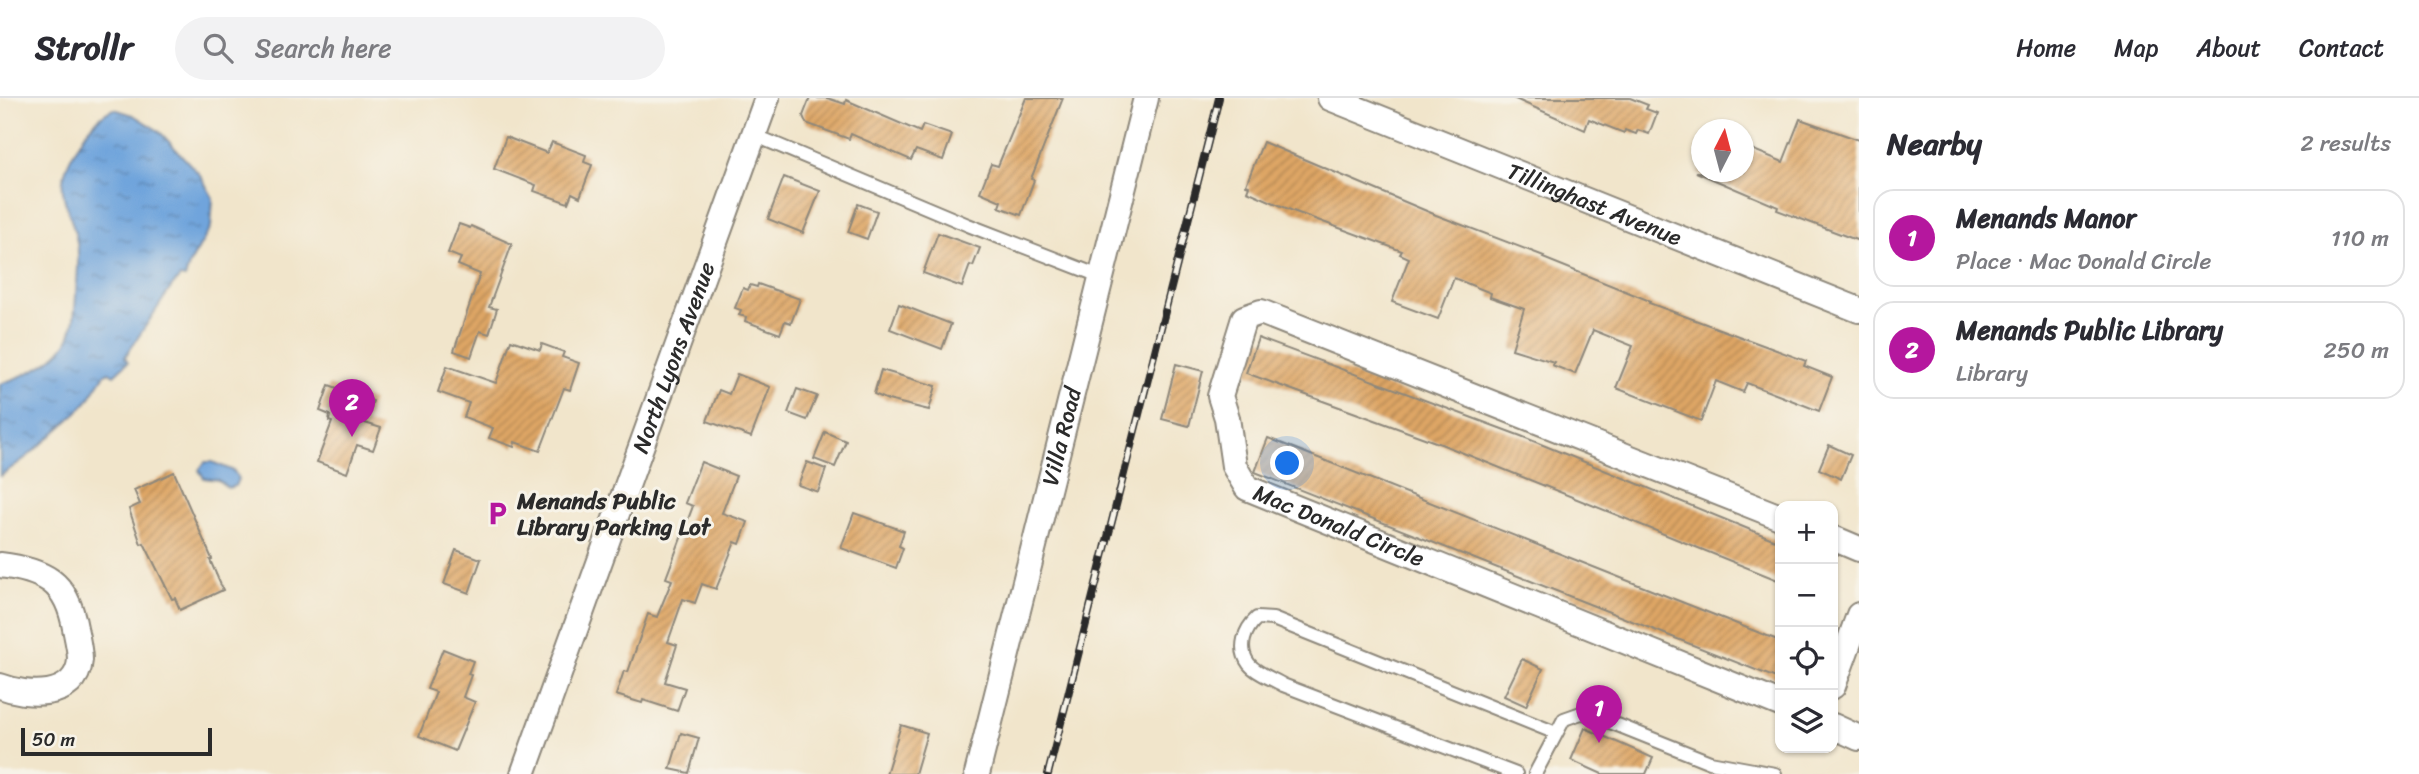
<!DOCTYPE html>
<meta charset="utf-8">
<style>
:root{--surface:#fff;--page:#f2f2f3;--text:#2b2b33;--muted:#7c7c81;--line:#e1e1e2;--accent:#b5179e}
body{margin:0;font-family:Sriracha,sans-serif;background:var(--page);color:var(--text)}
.controls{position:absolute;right:21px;bottom:21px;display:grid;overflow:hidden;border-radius:14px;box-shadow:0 2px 5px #0004}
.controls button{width:63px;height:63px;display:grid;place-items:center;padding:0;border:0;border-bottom:2px solid var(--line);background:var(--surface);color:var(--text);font:35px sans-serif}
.compass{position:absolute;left:1691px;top:21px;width:63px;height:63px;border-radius:50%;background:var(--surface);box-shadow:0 2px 5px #0004;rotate:6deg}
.scale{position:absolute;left:21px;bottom:18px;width:191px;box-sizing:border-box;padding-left:7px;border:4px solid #2b2b2b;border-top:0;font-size:19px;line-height:24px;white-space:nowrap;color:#2b2b2b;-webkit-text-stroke:5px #f7f3e8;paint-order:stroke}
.you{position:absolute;left:1288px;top:366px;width:24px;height:24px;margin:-18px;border:5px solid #fff;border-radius:50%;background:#1a73e8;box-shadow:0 0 0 10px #1a73e833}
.badge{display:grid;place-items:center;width:46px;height:46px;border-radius:50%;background:var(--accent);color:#fff;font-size:23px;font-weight:700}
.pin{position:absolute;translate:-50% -58px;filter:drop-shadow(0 2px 4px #0008)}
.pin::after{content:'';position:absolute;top:37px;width:24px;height:21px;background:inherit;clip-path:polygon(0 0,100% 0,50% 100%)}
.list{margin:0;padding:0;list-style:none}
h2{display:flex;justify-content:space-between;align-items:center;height:91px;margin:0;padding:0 28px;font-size:30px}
h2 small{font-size:23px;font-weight:400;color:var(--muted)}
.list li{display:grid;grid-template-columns:46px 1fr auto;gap:21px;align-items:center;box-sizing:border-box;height:98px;margin:0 14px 14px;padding:0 14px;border:2px solid var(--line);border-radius:21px}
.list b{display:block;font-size:26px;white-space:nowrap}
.list p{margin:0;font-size:23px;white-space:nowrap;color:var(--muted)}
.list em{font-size:23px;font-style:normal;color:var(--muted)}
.icon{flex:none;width:38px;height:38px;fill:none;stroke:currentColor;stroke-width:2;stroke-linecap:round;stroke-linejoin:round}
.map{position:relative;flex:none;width:1859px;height:676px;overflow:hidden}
header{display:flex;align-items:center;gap:42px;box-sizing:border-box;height:98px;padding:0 35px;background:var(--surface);border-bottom:2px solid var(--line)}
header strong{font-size:33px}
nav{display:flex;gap:38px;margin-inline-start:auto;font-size:24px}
.search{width:490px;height:63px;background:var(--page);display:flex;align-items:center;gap:18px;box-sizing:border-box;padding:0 24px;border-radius:38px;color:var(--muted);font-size:26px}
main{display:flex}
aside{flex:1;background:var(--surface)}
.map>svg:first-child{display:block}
</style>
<header>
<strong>Strollr</strong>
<div class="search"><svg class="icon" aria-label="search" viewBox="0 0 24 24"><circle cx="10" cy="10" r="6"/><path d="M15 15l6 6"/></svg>Search here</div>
<nav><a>Home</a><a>Map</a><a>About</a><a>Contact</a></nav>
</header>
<main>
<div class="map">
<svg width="1859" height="676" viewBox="0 0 1859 676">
<defs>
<pattern id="water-ripples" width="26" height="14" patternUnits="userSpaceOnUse" patternTransform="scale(1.75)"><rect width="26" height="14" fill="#70a4dc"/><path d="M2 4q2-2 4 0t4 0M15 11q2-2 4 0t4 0" fill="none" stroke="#5c86b3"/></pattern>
<pattern id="building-hatch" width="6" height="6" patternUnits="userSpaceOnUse" patternTransform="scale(1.75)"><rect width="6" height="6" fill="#dea665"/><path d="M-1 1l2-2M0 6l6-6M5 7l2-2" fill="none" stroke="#b48753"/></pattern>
</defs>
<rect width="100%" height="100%" fill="#f7f3e8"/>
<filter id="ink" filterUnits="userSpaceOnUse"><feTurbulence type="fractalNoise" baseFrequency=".0143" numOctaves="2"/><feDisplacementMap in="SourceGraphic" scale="14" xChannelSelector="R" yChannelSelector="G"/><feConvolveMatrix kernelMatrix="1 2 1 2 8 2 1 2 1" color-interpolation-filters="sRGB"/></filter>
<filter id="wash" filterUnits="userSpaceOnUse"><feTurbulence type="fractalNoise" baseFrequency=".00686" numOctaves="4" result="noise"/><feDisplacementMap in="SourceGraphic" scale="28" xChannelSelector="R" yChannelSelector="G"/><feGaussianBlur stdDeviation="1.57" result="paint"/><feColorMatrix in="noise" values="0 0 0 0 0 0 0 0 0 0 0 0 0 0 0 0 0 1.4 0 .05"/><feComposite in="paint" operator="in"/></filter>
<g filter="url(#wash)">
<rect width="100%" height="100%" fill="#f1e5cb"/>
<g fill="url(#water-ripples)" stroke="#4e6884" stroke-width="2">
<path d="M114 11 133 17 159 33 200 77 213 100 211 129 189 167 185 180 180 179 172 188 125 259 128 264 114 277 109 274 105 276 87 304 69 322 28 358 0 378V286C26 277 62 263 71 235 75 223 75 210 76 198 77 180 80 162 77 144 67 96 49 93 80 44 88 31 100 16 114 11Z"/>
<path d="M205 364H212L234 373 238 381 235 388 228 390 218 382 204 380 199 372Z"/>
</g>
<g id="blocks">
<g fill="url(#building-hatch)">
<path d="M810 0H827L845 6 846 2 920 34 923 27 952 37 943 62 916 52 911 62 851 36 849 41 806 25 803 18Z"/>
<path d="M1026 0H1063L1031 81 1034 82 1021 117 999 109 1001 103 980 94 991 66 998 68Z"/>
<path d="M1513 0H1630L1648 7 1646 11 1657 15 1649 36 1638 32 1636 36 1625 32 1624 35 1589 21 1585 32Z"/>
<path d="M1800 21 1859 42V143L1777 112 1778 109 1696 74H1744V48L1783 64Z"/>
<path d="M506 39 547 55 552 44 586 57 584 64 592 67 580 99 572 95 568 105 534 93 536 87 494 71Z"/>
<path d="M1263 44 1436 117 1544 158 1543 160 1650 203 1649 205 1806 263 1804 268 1832 279 1819 313 1747 285 1743 294 1716 283 1701 323 1616 290 1633 248 1593 232 1575 276 1552 267 1554 264 1512 251 1524 211 1490 199 1491 195 1454 180 1438 221 1392 204 1409 160 1400 156 1402 153 1293 113 1247 93 1249 88 1246 87Z"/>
<path d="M784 79 820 93 803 135 768 121Z"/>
<path d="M858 106 877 113 867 141 848 134Z"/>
<path d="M459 126 470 130 471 128 512 146 489 209 497 211 489 236 480 233 471 259 454 253 480 176 458 167 461 160 448 155Z"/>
<path d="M938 135 980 150 973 168 970 167 962 189 923 175Z"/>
<path d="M758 186 800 201 791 225 785 223 780 236 745 223 746 219 739 217 741 212 735 210 743 190 748 192 750 187 757 189Z"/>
<path d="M899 206 951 226 942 251 890 231Z"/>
<path d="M1258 240 1521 338 1780 444V483L1441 346 1246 275Z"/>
<path d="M511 242 540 252 542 246 564 254 562 259 579 265 570 292 564 290 540 353 515 344 514 349 489 340 493 330 464 319 469 305 438 294 447 268 496 285Z"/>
<path d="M1176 266 1203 273 1189 328 1162 321Z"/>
<path d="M881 272 936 288 929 312 888 302 874 296Z"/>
<path d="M737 276 770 289 751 339 707 323 719 292 729 296Z"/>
<path d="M329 287 373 303 365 325 381 330 373 352 357 347 347 375 317 364 332 324 329 323 330 317 320 313Z"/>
<path d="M797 291 817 298 807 322 788 315Z"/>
<path d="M825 334 846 343 835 369 814 361Z"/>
<path d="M1268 340 1780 543V569L1776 580 1255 374Z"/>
<path d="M1829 347 1851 357 1841 381 1819 371Z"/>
<path d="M701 364 736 378 722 415 748 424 740 446 735 444 716 491 702 486 695 505 683 501 668 544 677 547 665 584 685 590 677 613 643 602 642 605 616 597 624 573 628 574 648 516 657 519 672 482 666 480 693 408 685 405Z"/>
<path d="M807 364 826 371 818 394 798 387Z"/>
<path d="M174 374 212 461 210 462 223 492 180 512 175 500 172 501 144 445 141 446 129 411 140 406 134 392Z"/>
<path d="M854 415 904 433 899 448 903 450 896 470 841 450Z"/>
<path d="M456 452 481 461 469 495 444 486Z"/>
<path d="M443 551 473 563 468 576 471 577 463 599 475 604 455 653 419 638 436 594 427 591Z"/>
<path d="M1522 561 1543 571 1526 608 1504 598Z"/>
<path d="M901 627 927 635 915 676H886Z"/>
<path d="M1585 630 1653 660 1646 676H1602L1571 662Z"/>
<path d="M681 635 699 640 689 675 670 671Z"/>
</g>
</g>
</g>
<g filter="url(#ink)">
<use href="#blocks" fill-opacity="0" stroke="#8e887b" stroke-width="2"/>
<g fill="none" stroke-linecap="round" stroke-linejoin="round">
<defs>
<g id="lane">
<path d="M754 37 968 127 1102 179"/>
<path d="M1516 676 1283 587C1273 581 1256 575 1249 566 1237 550 1245 531 1257 520L1273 521 1556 635"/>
<path d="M1535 676 1564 621 1581 615 1590 616 1710 664 1775 676"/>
</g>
<g id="street">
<path id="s1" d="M1330 0 1859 212"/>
<path id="s2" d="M1780 419 1261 214 1244 220 1220 298 1227 320 1234 368 1247 390 1780 606"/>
<path d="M1833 440 1859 451"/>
<path d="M0 467C17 469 37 473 51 483 66 494 72 513 75 530 77 540 80 552 80 562 77 602 26 598 0 588"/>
<path d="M1833 588 1859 517"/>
<path d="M1833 628 1859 640"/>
<path id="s3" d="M523 676 767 0"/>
<path id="s4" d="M977 676 1146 0"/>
</g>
</defs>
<use href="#lane" stroke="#8e887b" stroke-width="16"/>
<use href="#street" stroke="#8e887b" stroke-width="28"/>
<use href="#lane" stroke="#fff" stroke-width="12"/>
<use href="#street" stroke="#fff" stroke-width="24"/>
<defs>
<path id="rail" d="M1048 676 1219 0"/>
</defs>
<use href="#rail" stroke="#2b2b2b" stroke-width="8"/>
<use href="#rail" stroke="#f7f3e8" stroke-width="5" stroke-dasharray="16" stroke-linecap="butt"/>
</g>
</g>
<defs>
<symbol id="parking-bare" viewBox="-9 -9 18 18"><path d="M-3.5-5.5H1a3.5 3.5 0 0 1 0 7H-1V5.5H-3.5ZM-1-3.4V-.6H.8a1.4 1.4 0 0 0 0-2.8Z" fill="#b5179e" stroke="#f7f3e8" stroke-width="2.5" paint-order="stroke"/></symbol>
</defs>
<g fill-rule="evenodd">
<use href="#parking-bare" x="480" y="398" width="35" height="35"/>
</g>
<g text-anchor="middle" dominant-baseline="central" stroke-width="6" stroke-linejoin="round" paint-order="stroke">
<g font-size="23" fill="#2b2b2b" stroke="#f7f3e8">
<text stroke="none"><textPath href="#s1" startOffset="285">Tillinghast Avenue</textPath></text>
<text stroke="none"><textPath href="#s3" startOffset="443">North Lyons Avenue</textPath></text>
<text stroke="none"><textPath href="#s4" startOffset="348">Villa Road</textPath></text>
<text stroke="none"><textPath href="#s2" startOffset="854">Mac Donald Circle</textPath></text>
</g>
<g font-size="23" font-weight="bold" fill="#2b2b2b" stroke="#f7f3e8" text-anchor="start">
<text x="517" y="403">Menands Public<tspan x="517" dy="26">Library Parking Lot</tspan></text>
</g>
</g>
</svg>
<div class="controls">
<button>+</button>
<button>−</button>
<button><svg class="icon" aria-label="locate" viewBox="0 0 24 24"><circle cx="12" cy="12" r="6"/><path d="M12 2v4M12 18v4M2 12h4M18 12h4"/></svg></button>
<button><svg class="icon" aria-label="layers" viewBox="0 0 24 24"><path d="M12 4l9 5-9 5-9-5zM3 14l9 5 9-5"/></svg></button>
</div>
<svg class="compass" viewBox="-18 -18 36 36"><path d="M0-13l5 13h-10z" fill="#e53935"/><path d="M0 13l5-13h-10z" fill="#7c7c81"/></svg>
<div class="scale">50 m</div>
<div class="you"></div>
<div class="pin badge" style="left:1599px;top:645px">1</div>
<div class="pin badge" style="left:352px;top:339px">2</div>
</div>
<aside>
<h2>Nearby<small>2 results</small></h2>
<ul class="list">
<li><span class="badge">1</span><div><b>Menands Manor</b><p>Place · Mac Donald Circle</p></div><em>110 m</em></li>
<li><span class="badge">2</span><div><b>Menands Public Library</b><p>Library</p></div><em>250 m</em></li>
</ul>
</aside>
</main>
